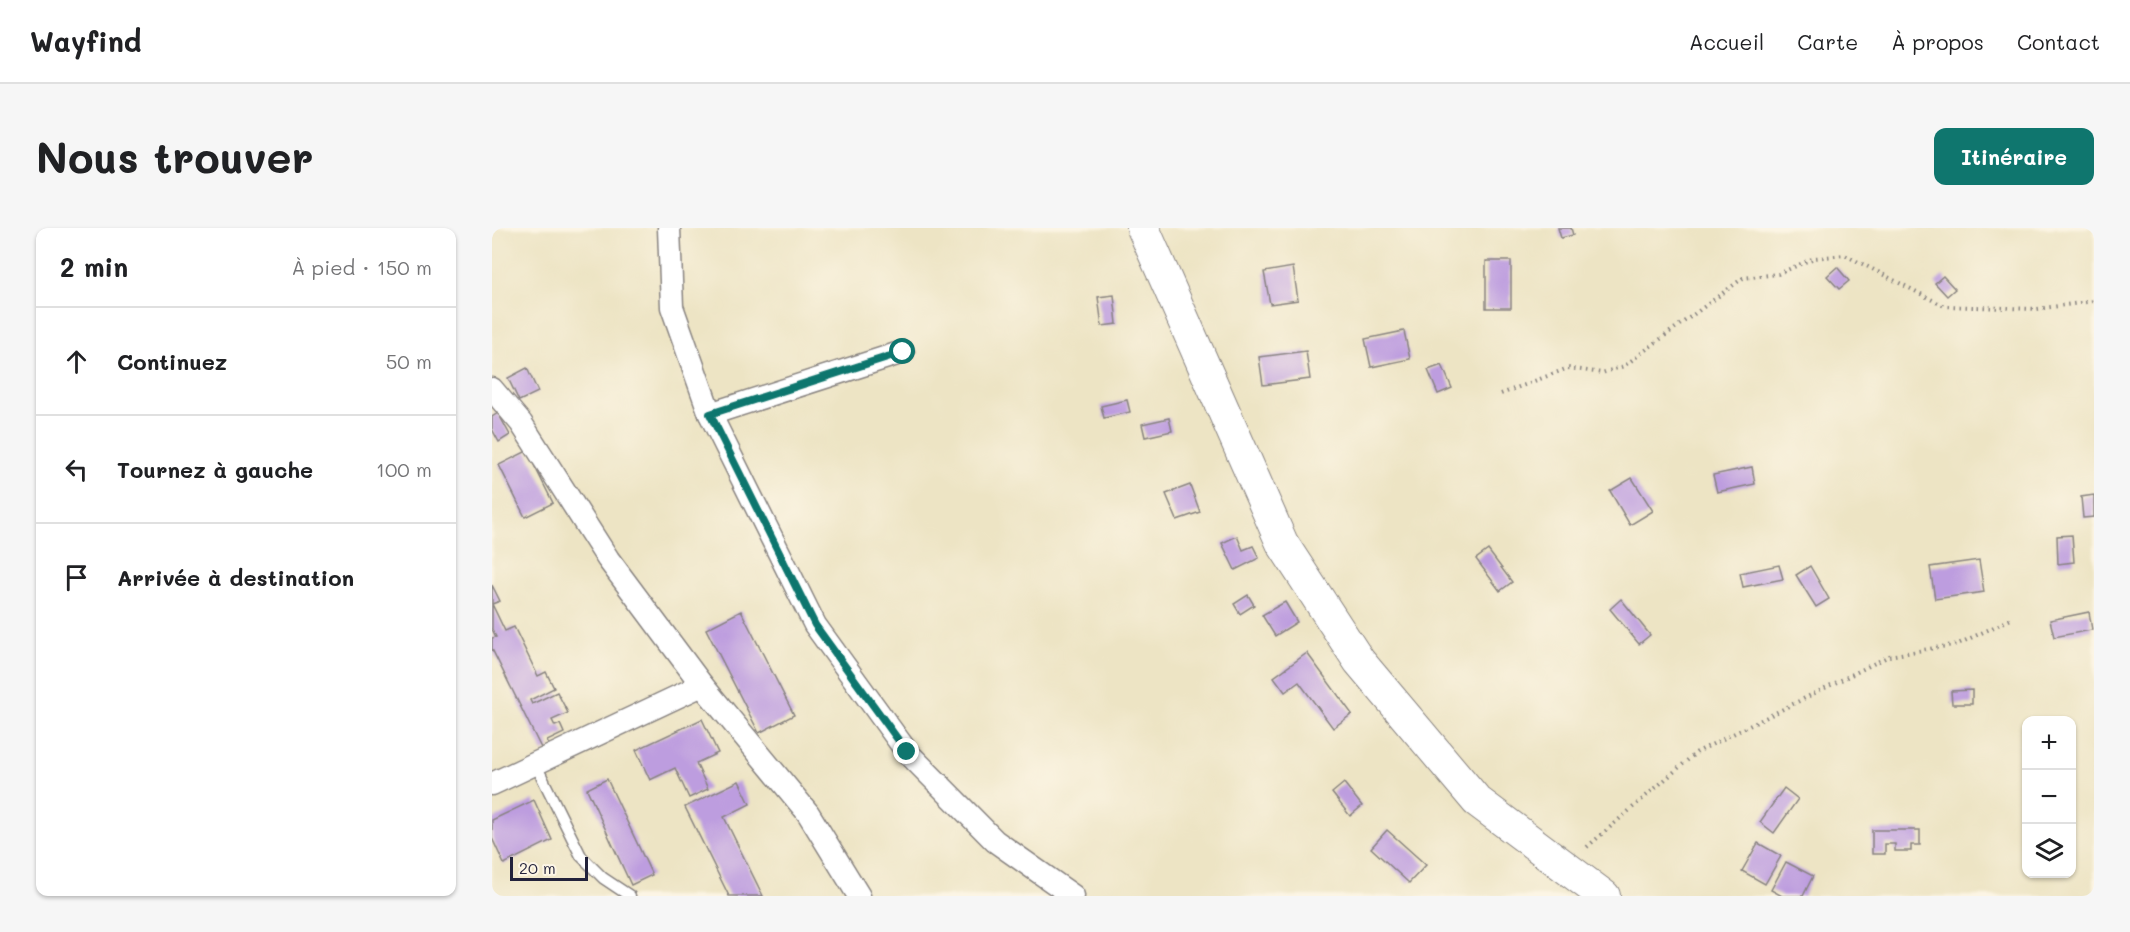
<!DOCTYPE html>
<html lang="fr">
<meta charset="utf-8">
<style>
:root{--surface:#fff;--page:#f6f6f6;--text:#202124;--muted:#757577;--line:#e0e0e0;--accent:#0f766e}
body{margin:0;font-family:Mali,sans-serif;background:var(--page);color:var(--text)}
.controls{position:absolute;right:18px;bottom:18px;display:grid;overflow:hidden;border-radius:12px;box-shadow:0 2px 4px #0004}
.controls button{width:54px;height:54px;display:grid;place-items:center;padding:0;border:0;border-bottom:2px solid var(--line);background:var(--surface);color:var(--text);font:30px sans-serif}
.scale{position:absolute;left:18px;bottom:15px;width:78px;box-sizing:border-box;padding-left:6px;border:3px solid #22223b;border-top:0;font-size:16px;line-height:21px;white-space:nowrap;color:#22223b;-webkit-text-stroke:4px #fcf5e5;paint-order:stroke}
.stop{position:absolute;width:18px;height:18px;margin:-14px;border:4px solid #0f766e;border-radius:50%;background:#fff}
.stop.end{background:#0f766e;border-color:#fff;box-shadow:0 2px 6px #0008}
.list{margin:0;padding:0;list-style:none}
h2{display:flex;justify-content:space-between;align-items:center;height:78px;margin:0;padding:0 24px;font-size:26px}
h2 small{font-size:20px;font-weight:400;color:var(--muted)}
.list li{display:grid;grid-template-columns:39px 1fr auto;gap:18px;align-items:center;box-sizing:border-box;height:108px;padding:0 24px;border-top:2px solid var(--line)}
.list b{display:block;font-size:22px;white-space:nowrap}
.list em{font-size:20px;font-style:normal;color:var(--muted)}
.icon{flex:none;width:33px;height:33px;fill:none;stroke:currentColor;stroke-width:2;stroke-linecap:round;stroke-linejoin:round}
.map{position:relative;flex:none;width:1602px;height:668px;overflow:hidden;border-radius:12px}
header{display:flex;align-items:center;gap:36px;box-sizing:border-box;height:84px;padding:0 30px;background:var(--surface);border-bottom:2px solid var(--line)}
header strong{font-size:28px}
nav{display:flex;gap:33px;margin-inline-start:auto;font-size:21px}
.intro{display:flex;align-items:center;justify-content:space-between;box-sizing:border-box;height:144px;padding:0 36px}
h1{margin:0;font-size:42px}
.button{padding:15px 27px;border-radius:12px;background:var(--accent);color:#fff;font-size:21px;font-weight:700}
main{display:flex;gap:36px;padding:0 36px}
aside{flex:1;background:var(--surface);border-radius:12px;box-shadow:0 2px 4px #0004}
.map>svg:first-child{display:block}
</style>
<header>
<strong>Wayfind</strong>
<nav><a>Accueil</a><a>Carte</a><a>À propos</a><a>Contact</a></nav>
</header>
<div class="intro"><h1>Nous trouver</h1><a class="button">Itinéraire</a></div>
<main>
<aside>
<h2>2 min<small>À pied · 150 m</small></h2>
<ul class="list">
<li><svg class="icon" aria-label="ahead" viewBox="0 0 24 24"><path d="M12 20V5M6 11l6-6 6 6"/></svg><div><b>Continuez</b></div><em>50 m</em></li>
<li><svg class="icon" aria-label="left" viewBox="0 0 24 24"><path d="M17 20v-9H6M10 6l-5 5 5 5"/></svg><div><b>Tournez à gauche</b></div><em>100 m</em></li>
<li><svg class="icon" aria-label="arrive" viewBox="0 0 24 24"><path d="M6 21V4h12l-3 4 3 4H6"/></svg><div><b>Arrivée à destination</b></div></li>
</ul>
</aside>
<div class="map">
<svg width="1602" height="668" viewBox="0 0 1602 668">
<rect width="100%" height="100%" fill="#fcf5e5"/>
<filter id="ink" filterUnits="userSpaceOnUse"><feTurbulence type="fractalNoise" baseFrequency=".0167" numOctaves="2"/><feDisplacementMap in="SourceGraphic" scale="12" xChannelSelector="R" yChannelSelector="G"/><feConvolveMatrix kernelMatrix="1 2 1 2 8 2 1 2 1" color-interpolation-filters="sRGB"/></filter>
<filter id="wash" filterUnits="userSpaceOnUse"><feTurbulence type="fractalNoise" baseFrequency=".008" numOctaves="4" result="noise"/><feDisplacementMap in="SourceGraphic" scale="24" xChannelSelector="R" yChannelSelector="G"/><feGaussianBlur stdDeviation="1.35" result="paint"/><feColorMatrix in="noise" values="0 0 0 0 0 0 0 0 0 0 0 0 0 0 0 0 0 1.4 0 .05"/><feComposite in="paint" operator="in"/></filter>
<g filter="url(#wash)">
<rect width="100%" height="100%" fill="#ede4c4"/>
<g id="blocks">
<g fill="#bd9ddf">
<path d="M1066 0H1079L1081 7 1069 10Z"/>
<rect x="994" y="33" width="25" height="47"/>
<path d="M801 39 806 72 778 76 772 44Z"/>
<path d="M1345 39 1357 53 1347 61 1335 48Z"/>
<path d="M1451 48 1463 61 1455 68 1443 55Z"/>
<path d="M622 67 625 96 610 98 606 69Z"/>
<path d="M912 103 918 131 879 139 873 111Z"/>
<path d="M814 123 818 151 771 157 767 129Z"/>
<path d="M950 137 960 160 946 166 936 142Z"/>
<path d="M35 140 46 164 27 173 16 150Z"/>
<path d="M635 172 638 184 612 190 609 178Z"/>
<path d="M6 185 18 207 7 214 0 201V189Z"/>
<path d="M677 190 680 203 653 209 650 196Z"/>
<path d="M35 223 61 275 33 289 7 237Z"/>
<path d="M1260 239 1263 256 1225 264 1221 247Z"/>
<path d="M1140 250 1161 283 1138 297 1118 263Z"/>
<path d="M698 257 708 284 685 292 674 266Z"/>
<path d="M1602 267V289L1591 290 1589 269Z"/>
<path d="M1580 307 1582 334 1566 336 1565 308Z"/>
<path d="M745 308 751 322 761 318 767 330 743 342 730 315Z"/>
<path d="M996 322 1020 354 1008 363 984 331Z"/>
<path d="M1487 332 1492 364 1443 371 1438 339Z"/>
<path d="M1287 337 1291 351 1251 359 1248 345Z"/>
<path d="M1318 338 1337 371 1324 379 1304 347Z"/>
<path d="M0 357 8 373 0 376 13 403 22 399 46 448 54 444 62 460 38 472 40 476 65 464 76 485 60 492 63 498 68 496 72 505 55 513 58 520 51 524 0 421V410L4 409 0 401Z"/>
<path d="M756 367 762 377 748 386 742 376Z"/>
<path d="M1129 371 1158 407 1147 416 1118 381Z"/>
<path d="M793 374 805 394 783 408 770 387Z"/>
<path d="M249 383 302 487 267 505 214 401Z"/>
<path d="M1597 384 1600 402 1562 409 1558 392Z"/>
<path d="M815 425 860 486 841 500 807 454 793 464 782 449Z"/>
<path d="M1480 462V476H1460L1459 463Z"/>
<path d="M210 491 226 525 204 535 216 561 197 570 183 540 158 552 144 522Z"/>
<path d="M115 551 160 647 139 657 95 561Z"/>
<path d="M247 553 258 576 232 589 271 668H237L193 579Z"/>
<path d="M852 555 870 578 858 588 840 565Z"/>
<path d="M1292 560 1306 571 1282 605 1268 594Z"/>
<path d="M42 572 60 612 12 636 0 610V592Z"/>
<path d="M895 602 934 637 917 655 879 620Z"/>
<path d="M1380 602H1428V617H1419V623H1403V616H1393V626H1380Z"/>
<path d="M1266 615 1289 628 1273 656 1250 643Z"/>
<path d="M1294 634 1321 648 1311 668H1290L1279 662Z"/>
</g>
</g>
</g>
<g filter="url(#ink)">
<use href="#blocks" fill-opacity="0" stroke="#888380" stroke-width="1.5"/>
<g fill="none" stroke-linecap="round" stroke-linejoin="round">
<defs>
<path id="lane" d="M43 535 89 628 111 650 138 668"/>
<g id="street">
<path d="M177 0 180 79 218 186 323 397 415 524 503 613 581 668"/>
<path d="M0 161 29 195 116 331 210 457 316 585 367 668"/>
<path d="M218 186 411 124"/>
<path d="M0 556 210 457"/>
</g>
<path id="secondary" d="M651 0 790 315 867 433 985 573 1112 668"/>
</defs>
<use href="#lane" stroke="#888380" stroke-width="13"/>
<use href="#street" stroke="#888380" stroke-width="25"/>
<use href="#secondary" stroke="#888380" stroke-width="34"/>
<g stroke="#888380" stroke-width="4" stroke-dasharray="1.5 4.5" stroke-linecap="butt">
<path d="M1009 166 1076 140 1110 145 1132 138 1251 50 1286 46 1322 30 1353 27 1452 78 1545 81 1602 73"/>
<path d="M1095 619 1205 524 1397 428 1466 416 1521 390"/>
</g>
<use href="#lane" stroke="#fff" stroke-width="10"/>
<use href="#street" stroke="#fff" stroke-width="22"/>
<use href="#secondary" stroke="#fff" stroke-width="32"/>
</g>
</g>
<g fill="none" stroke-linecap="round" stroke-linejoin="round" filter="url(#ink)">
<path stroke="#0f766e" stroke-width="8" d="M411 124 218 186 323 397 415 524"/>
</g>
</svg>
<div class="controls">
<button>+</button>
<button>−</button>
<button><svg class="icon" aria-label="layers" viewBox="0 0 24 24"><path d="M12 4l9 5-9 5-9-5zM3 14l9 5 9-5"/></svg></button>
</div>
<div class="scale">20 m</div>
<div class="stop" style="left:411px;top:124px"></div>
<div class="stop end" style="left:415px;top:524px"></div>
</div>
</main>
